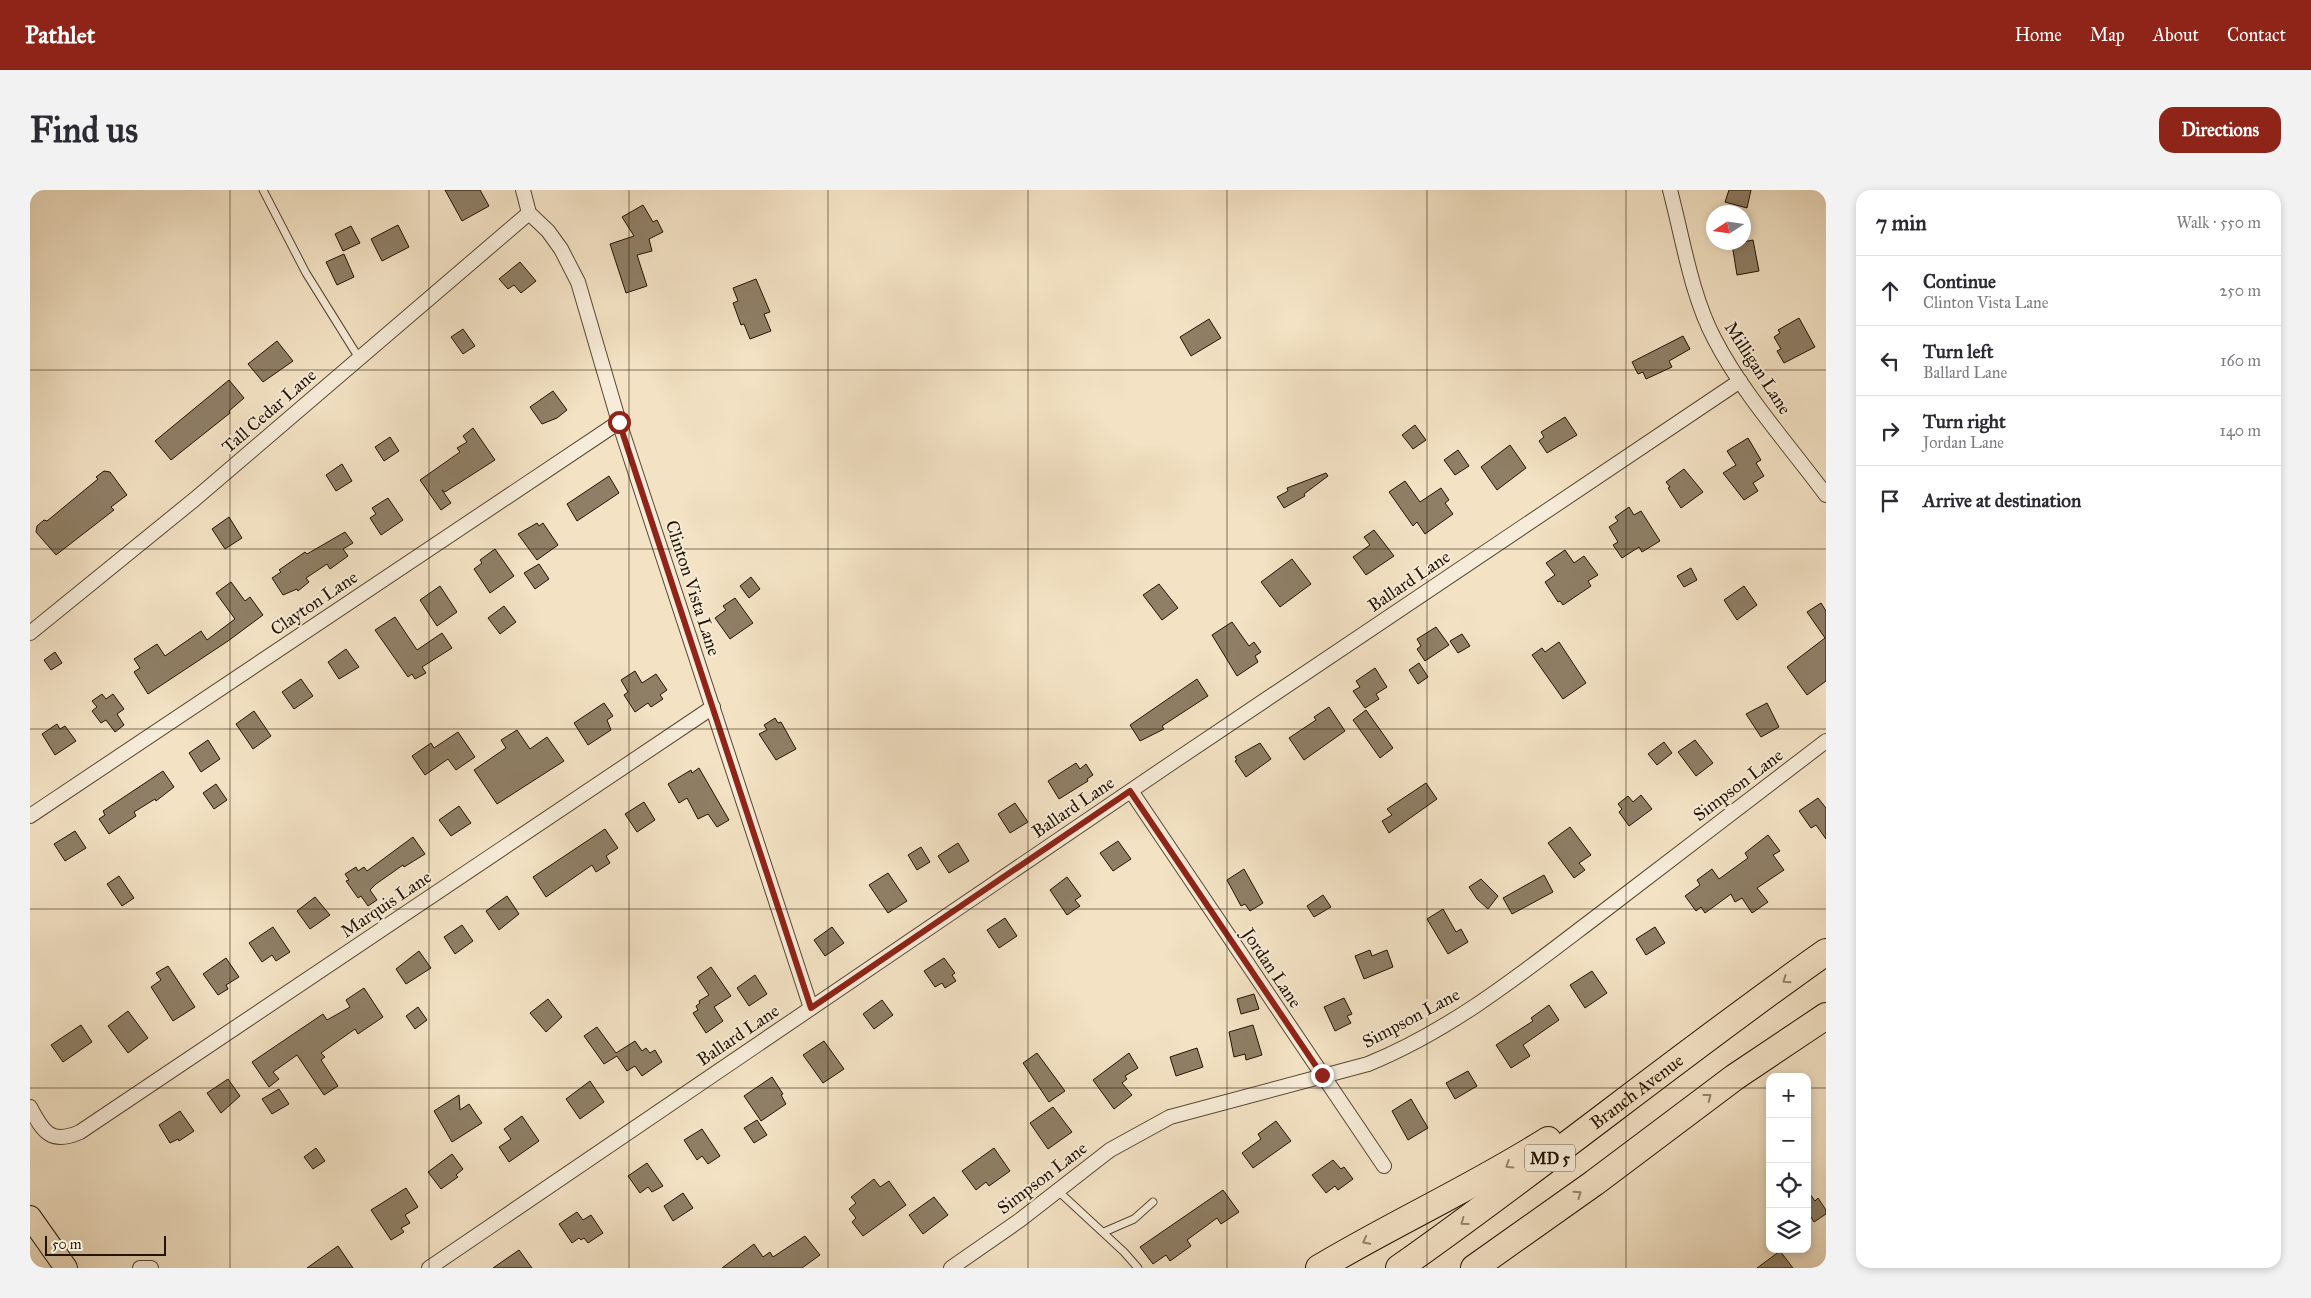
<!DOCTYPE html>
<meta charset="utf-8">
<style>
:root{--surface:#fff;--page:#f2f2f3;--text:#2b2b33;--muted:#7c7c81;--line:#e1e1e2;--accent:#8f2418}
body{margin:0;font-family:"IM FELL Great Primer",serif;background:var(--page);color:var(--text)}
.controls{position:absolute;right:15px;bottom:15px;display:grid;overflow:hidden;border-radius:10px;box-shadow:0 2px 8px #0003}
.controls button{width:45px;height:45px;display:grid;place-items:center;padding:0;border:0;border-bottom:1px solid var(--line);background:var(--surface);color:var(--text);font:25px sans-serif}
.compass{position:absolute;left:1676px;top:15px;width:45px;height:45px;border-radius:50%;background:var(--surface);box-shadow:0 2px 8px #0003;rotate:258deg}
.scale{position:absolute;left:15px;bottom:12px;width:121px;box-sizing:border-box;padding-left:5px;border:2px solid #231400;border-top:0;font-size:14px;line-height:18px;white-space:nowrap;color:#231400;-webkit-text-stroke:4px #f7ecd9;paint-order:stroke}
.stop{position:absolute;width:15px;height:15px;margin:-11px;border:4px solid #8f2418;border-radius:50%;background:#fff}
.stop.end{background:#8f2418;border-color:#fff;box-shadow:0 1px 5px #0008}
.list{margin:0;padding:0;list-style:none}
h2{display:flex;justify-content:space-between;align-items:center;height:65px;margin:0;padding:0 20px;font-size:21px}
h2 small{font-size:16px;font-weight:400;color:var(--muted)}
.list li{display:grid;grid-template-columns:32px 1fr auto;gap:15px;align-items:center;box-sizing:border-box;height:70px;padding:0 20px;border-top:1px solid var(--line)}
.list b{display:block;font-size:19px;white-space:nowrap}
.list p{margin:0;font-size:16px;white-space:nowrap;color:var(--muted)}
.list em{font-size:16px;font-style:normal;color:var(--muted)}
.icon{flex:none;width:28px;height:28px;fill:none;stroke:currentColor;stroke-width:2;stroke-linecap:round;stroke-linejoin:round}
.map{position:relative;flex:none;width:1796px;height:1078px;overflow:hidden;border-radius:15px}
header{display:flex;align-items:center;gap:30px;box-sizing:border-box;height:70px;padding:0 25px;background:var(--accent);color:#fff}
header strong{font-size:24px}
nav{display:flex;gap:28px;margin-inline-start:auto;font-size:18px}
.intro{display:flex;align-items:center;justify-content:space-between;box-sizing:border-box;height:120px;padding:0 30px}
h1{margin:0;font-size:35px}
.button{padding:12px 22px;border-radius:15px;background:var(--accent);color:#fff;font-size:18px;font-weight:700}
main{display:flex;gap:30px;padding:0 30px}
aside{flex:1;background:var(--surface);border-radius:15px;box-shadow:0 2px 8px #0003}
.map>svg:first-child{display:block}
</style>
<header>
<strong>Pathlet</strong>
<nav><a>Home</a><a>Map</a><a>About</a><a>Contact</a></nav>
</header>
<div class="intro"><h1>Find us</h1><a class="button">Directions</a></div>
<main>
<div class="map">
<svg width="1796" height="1078" viewBox="0 0 1796 1078">
<rect width="100%" height="100%" fill="#f3e2c4"/>
<filter id="stains"><feTurbulence type="fractalNoise" baseFrequency=".004" numOctaves="4"/><feColorMatrix values="0 0 0 0 .2 0 0 0 0 .09 0 0 0 0 .02 0 0 0 .5 -.17"/></filter>
<radialGradient id="worn" r=".72"><stop offset=".6" stop-color="#630" stop-opacity="0"/><stop offset="1" stop-color="#630" stop-opacity=".3"/></radialGradient>
<g fill="#8f7f66" stroke="#231400">
<path d="M415 0H450L459 16 432 31Z"/>
<path d="M1699 0H1721L1717 18 1695 12Z"/>
<path d="M613 15 623 32 627 30 633 42 619 49 622 61 607 65 617 96 596 103 580 54 604 46 592 27Z"/>
<path d="M368 35 379 57 352 71 341 49Z"/>
<path d="M321 36 330 53 313 61 305 44Z"/>
<path d="M1723 50 1729 81 1707 85 1702 54Z"/>
<path d="M314 64 324 87 307 95 296 72Z"/>
<path d="M490 72 506 91 491 103 484 95 478 99 469 89Z"/>
<path d="M726 89 740 122 734 124 741 141 720 149 714 134 711 135 703 113 708 111 703 98Z"/>
<path d="M1769 128 1785 157 1754 173 1747 161 1751 159 1744 147 1750 143 1748 140Z"/>
<path d="M1179 129 1191 148 1161 166 1150 147Z"/>
<path d="M433 139 445 156 433 164 421 147Z"/>
<path d="M1653 146 1660 159 1639 171 1642 177 1616 189 1613 182 1608 184 1602 172Z"/>
<path d="M247 151 263 171 233 192 218 174Z"/>
<path d="M199 190 214 208 199 221 200 223 141 270 125 251Z"/>
<path d="M523 201 537 220 527 228 512 234 500 217Z"/>
<path d="M1535 227 1547 245 1517 263 1509 251 1514 247 1511 242Z"/>
<path d="M1385 235 1396 250 1383 259 1372 245Z"/>
<path d="M443 238 465 270 415 302 412 300 421 313 411 320 390 290 430 262 427 258 437 252 433 246Z"/>
<path d="M360 247 369 261 354 271 345 257Z"/>
<path d="M1718 248 1731 270 1726 273 1734 286 1723 293 1728 301 1714 310 1693 283 1706 275 1697 261Z"/>
<path d="M1480 255 1496 278 1467 300 1451 277Z"/>
<path d="M1428 260 1439 276 1425 285 1414 270Z"/>
<path d="M312 274 322 291 306 301 296 285Z"/>
<path d="M1654 279 1673 302 1651 318 1638 298 1640 297 1636 292Z"/>
<path d="M74 281 80 282 97 305 81 317 84 320 26 365 6 342 7 336 14 330 17 331 68 289 66 287Z"/>
<path d="M1296 283 1298 286 1274 304 1275 306 1254 318 1247 307 1258 301 1257 298Z"/>
<path d="M579 286 589 303 547 331 537 314Z"/>
<path d="M1375 291 1390 312 1411 298 1419 310 1415 313 1423 324 1395 344 1387 332 1383 336 1359 302Z"/>
<path d="M358 308 373 330 351 345 340 328 346 324 342 318Z"/>
<path d="M1599 317 1604 325 1611 321 1630 351 1612 362 1609 357 1592 368 1583 355 1588 352 1579 337 1588 331 1585 327Z"/>
<path d="M199 327 212 348 195 359 182 339Z"/>
<path d="M507 333 509 336 513 333 528 355 507 370 488 344Z"/>
<path d="M1344 340 1364 366 1336 385 1323 367 1340 355 1334 347Z"/>
<path d="M315 342 323 353 313 359 318 366 300 379 297 374 276 388 279 392 268 401 267 399 253 405 242 388 251 382 249 380 275 362 277 364Z"/>
<path d="M465 359 484 386 460 403 444 379 452 373 450 370Z"/>
<path d="M1535 360 1544 373 1554 366 1568 385 1558 391 1561 396 1533 415 1530 411 1528 412 1515 392 1525 385 1516 373Z"/>
<path d="M1262 369 1281 394 1250 417 1231 392Z"/>
<path d="M509 374 519 389 505 399 494 383Z"/>
<path d="M1661 378 1667 390 1654 397 1647 386Z"/>
<path d="M721 387 730 399 719 408 710 396Z"/>
<path d="M201 392 215 411 220 407 233 425 198 451 118 504 104 482 110 478 104 469 127 454 135 466 171 441 177 450 205 429 186 403Z"/>
<path d="M1129 394 1148 418 1132 430 1113 405Z"/>
<path d="M410 396 427 422 407 436 390 410Z"/>
<path d="M1714 396 1727 415 1707 430 1694 410Z"/>
<path d="M705 408 723 433 700 449 685 428 696 420 693 416Z"/>
<path d="M1791 413 1796 421V491L1777 505 1757 477 1795 448 1777 422Z"/>
<path d="M474 416 486 432 470 444 458 428Z"/>
<path d="M365 427 387 460 412 443 422 458 392 477 396 483 385 489 382 484 378 487 345 440Z"/>
<path d="M1202 432 1219 456 1224 452 1231 462 1225 466 1228 472 1207 486 1182 445Z"/>
<path d="M1406 437 1419 455 1395 471 1387 459 1391 456 1387 449Z"/>
<path d="M1432 444 1440 456 1428 463 1420 451Z"/>
<path d="M1529 452 1556 493 1533 509 1502 465 1512 458 1515 462Z"/>
<path d="M316 459 329 477 309 489 298 472Z"/>
<path d="M25 462 32 473 21 480 14 470Z"/>
<path d="M1389 473 1398 487 1388 494 1379 480Z"/>
<path d="M1345 478 1357 497 1346 504 1349 509 1335 518 1323 501 1330 497 1326 491Z"/>
<path d="M605 481 612 493 626 484 637 500 630 505 633 509 621 517 618 513 605 522 594 505 598 502 591 490Z"/>
<path d="M271 489 283 506 264 519 252 502Z"/>
<path d="M1167 489 1178 506 1132 536 1134 539 1110 551 1100 535Z"/>
<path d="M72 504 76 509 83 504 94 519 87 524 94 535 85 542 76 530 71 533 62 521 67 517 62 511Z"/>
<path d="M574 513 583 526 577 530 581 540 558 555 544 533Z"/>
<path d="M1737 513 1749 537 1731 547 1716 524Z"/>
<path d="M1299 517 1315 541 1274 570 1259 548 1286 530 1284 527Z"/>
<path d="M1336 520 1363 558 1350 568 1323 530Z"/>
<path d="M224 521 241 546 223 559 206 534Z"/>
<path d="M745 528 748 533 751 532 766 559 746 570 729 544 737 540 734 535Z"/>
<path d="M27 534 30 539 35 536 46 551 25 565 12 544Z"/>
<path d="M487 540 500 559 517 547 534 571 467 614 444 580 476 558 471 550Z"/>
<path d="M428 542 445 567 426 580 418 569 395 585 382 566 401 553 404 558Z"/>
<path d="M178 550 190 569 171 582 159 563Z"/>
<path d="M1665 550 1683 573 1666 586 1648 562Z"/>
<path d="M1634 552 1642 563 1627 575 1618 564Z"/>
<path d="M1230 553 1241 569 1216 587 1205 571 1207 570 1205 567Z"/>
<path d="M1046 573 1050 579 1056 574 1063 585 1057 589 1058 591 1029 609 1018 591Z"/>
<path d="M669 578 699 630 687 637 678 624 668 629 657 608 649 613 638 594 661 580 662 583Z"/>
<path d="M133 581 144 597 126 611 125 609 104 622 106 626 79 644 69 629 75 625 73 621Z"/>
<path d="M1396 593 1407 609 1359 643 1352 631 1362 625 1357 619Z"/>
<path d="M186 594 197 610 184 619 173 603Z"/>
<path d="M1611 605 1622 619 1599 636 1589 622 1592 619 1588 614 1598 606 1603 612Z"/>
<path d="M1788 608 1796 618V649L1786 635 1781 638 1769 621Z"/>
<path d="M614 612 625 630 607 642 595 624Z"/>
<path d="M985 613 998 632 980 643 968 624Z"/>
<path d="M429 616 441 633 421 646 409 630Z"/>
<path d="M1540 637 1561 665 1549 673 1555 680 1544 688 1518 653Z"/>
<path d="M575 639 588 658 576 666 580 673 566 682 562 675 516 707 503 687Z"/>
<path d="M45 641 56 658 35 671 24 654Z"/>
<path d="M1738 645 1750 661 1743 665 1754 680 1727 698 1738 712 1722 723 1712 708 1705 712 1701 704 1675 723 1671 717 1666 721 1655 706 1670 695 1667 690 1682 679 1689 689 1718 668 1715 663Z"/>
<path d="M383 647 395 664 374 677 373 675 346 694 340 700 347 710 338 716 331 706 328 708 316 691 319 690 315 684 326 677 328 681 334 677 337 681Z"/>
<path d="M1088 651 1101 669 1083 681 1070 663Z"/>
<path d="M928 653 939 671 919 683 908 666Z"/>
<path d="M891 657 900 672 887 680 878 665Z"/>
<path d="M1214 679 1233 713 1220 721 1215 714 1211 716 1197 690Z"/>
<path d="M858 683 877 711 858 723 839 695Z"/>
<path d="M1514 685 1523 702 1482 724 1473 708Z"/>
<path d="M89 686 104 708 92 716 77 694Z"/>
<path d="M1037 687 1051 706 1045 710 1050 716 1037 725 1020 700Z"/>
<path d="M1451 689 1468 706 1458 719 1447 709 1439 697Z"/>
<path d="M1293 705 1301 717 1284 727 1277 716Z"/>
<path d="M477 706 489 724 469 740 456 721Z"/>
<path d="M285 707 300 725 280 739 267 721Z"/>
<path d="M1413 719 1426 742 1431 739 1438 752 1418 764 1397 729Z"/>
<path d="M975 728 987 746 969 758 957 740Z"/>
<path d="M432 735 443 751 425 764 414 747Z"/>
<path d="M243 737 260 762 246 771 242 765 232 772 219 753Z"/>
<path d="M802 737 814 753 795 766 784 750Z"/>
<path d="M1625 737 1635 753 1616 765 1606 749Z"/>
<path d="M1340 760 1342 766 1357 760 1363 777 1334 789 1325 766Z"/>
<path d="M389 761 401 778 376 794 366 779Z"/>
<path d="M196 768 209 787 196 795 198 799 188 805 173 784Z"/>
<path d="M914 768 925 783 922 785 926 791 915 798 912 793 905 797 894 781Z"/>
<path d="M138 776 165 817 143 831 121 797 131 790 126 783Z"/>
<path d="M681 777 701 806 684 817 693 831 676 843 663 823 668 820 666 816 670 813 669 811 679 805 667 787Z"/>
<path d="M1562 781 1577 803 1555 818 1540 795Z"/>
<path d="M725 785 737 804 719 816 707 798Z"/>
<path d="M334 798 353 827 328 844 325 839 291 863 295 867 291 870 308 896 294 905 267 865 243 882 249 889 239 897 222 872 293 824 297 830 320 817 316 810Z"/>
<path d="M1224 804 1229 819 1211 824 1207 809Z"/>
<path d="M1314 808 1322 824 1317 826 1321 833 1305 841 1294 817Z"/>
<path d="M518 809 532 827 516 842 500 823Z"/>
<path d="M852 810 863 825 844 839 833 824Z"/>
<path d="M1519 815 1529 830 1493 855 1500 866 1481 878 1466 855 1503 831 1501 828Z"/>
<path d="M388 817 397 830 385 839 376 826Z"/>
<path d="M98 821 118 848 98 863 78 836Z"/>
<path d="M51 835 62 852 33 872 21 855Z"/>
<path d="M1223 835 1232 865 1216 870 1215 864 1204 867 1199 842Z"/>
<path d="M567 837 586 863 605 851 612 861 616 858 620 863 625 860 632 872 612 886 605 876 597 881 587 866 574 874 554 846Z"/>
<path d="M794 851 814 879 793 893 773 865Z"/>
<path d="M1167 858 1173 877 1146 886 1140 867Z"/>
<path d="M1007 863 1035 901 1019 912 993 873Z"/>
<path d="M1099 863 1108 878 1095 886 1097 889 1092 893 1102 905 1084 919 1063 890Z"/>
<path d="M1438 881 1447 896 1425 909 1416 893Z"/>
<path d="M742 887 753 904 751 905 756 914 731 931 714 906Z"/>
<path d="M198 889 210 906 191 923 177 903Z"/>
<path d="M560 891 574 912 550 929 536 909Z"/>
<path d="M249 899 259 914 242 924 232 909Z"/>
<path d="M429 905 430 920 439 914 452 933 422 952 404 921Z"/>
<path d="M1381 909 1398 938 1378 950 1362 921Z"/>
<path d="M1023 917 1042 942 1018 959 1000 933Z"/>
<path d="M150 921 164 941 149 951 148 949 140 953 129 935Z"/>
<path d="M492 926 509 951 479 972 469 957 481 949 474 939Z"/>
<path d="M727 930 737 945 724 953 714 938Z"/>
<path d="M1246 931 1261 951 1223 978 1212 963 1231 949 1228 944Z"/>
<path d="M672 939 690 966 678 974 672 966 667 970 654 950Z"/>
<path d="M286 958 295 971 283 979 274 967Z"/>
<path d="M964 958 980 981 959 996 956 992 946 1000 932 981Z"/>
<path d="M422 964 433 979 426 985 428 987 411 999 398 982Z"/>
<path d="M1303 970 1311 979 1314 977 1323 989 1308 1000 1305 996 1296 1003 1282 985Z"/>
<path d="M617 973 633 996 622 1002 618 997 610 1003 598 986Z"/>
<path d="M844 989 850 997 859 991 876 1015 833 1046 822 1032 826 1028 819 1019 826 1013 821 1007Z"/>
<path d="M376 998 388 1017 375 1025 380 1033 371 1038 374 1042 361 1050 341 1020Z"/>
<path d="M1193 1000 1209 1022 1191 1034 1187 1028 1157 1050 1161 1056 1140 1071 1136 1065 1123 1074 1110 1057Z"/>
<path d="M1777 1000 1785 1011 1788 1008 1796 1020V1024L1784 1032 1777 1021Z"/>
<path d="M653 1003 663 1018 643 1031 634 1016Z"/>
<path d="M904 1007 918 1025 893 1044 879 1025Z"/>
<path d="M547 1022 553 1030 561 1025 573 1043 558 1053 554 1048 551 1050 549 1048 542 1053 529 1034Z"/>
<path d="M775 1046 790 1065 772 1078H692L724 1054 733 1067 740 1062 743 1067Z"/>
<path d="M308 1056 323 1078H277Z"/>
<path d="M489 1060 502 1078H463Z"/>
<path d="M1750 1061 1763 1078H1727Z"/>
</g>
<g fill="none" stroke-linecap="round" stroke-linejoin="round">
<defs>
<g id="service">
<path d="M233 0 276 83 329 168"/>
<path d="M1027 1000 1094 1062 1108 1078"/>
<path d="M1074 1042 1104 1029 1123 1012"/>
</g>
<g id="minor">
<path d="M493 0 499 23 518 41 531 59 548 92 589 232 781 818"/>
<path d="M1640 0C1653 49 1661 105 1685 150 1713 204 1759 255 1796 305"/>
<path d="M0 443 165 309 499 23"/>
<path d="M1101 601 1354 976"/>
<path d="M0 626 589 232"/>
<path d="M0 917C13 942 21 955 50 942L683 517"/>
<path d="M110 1078H121"/>
<path d="M399 1078 1146 570 1710 191"/>
<path d="M921 1078 990 1030 1080 960 1140 927 1338 874C1424 839 1496 780 1570 724 1645 666 1721 609 1796 551"/>
</g>
<path id="primary" d="M0 1027 36 1078"/>
<g id="motorway">
<path d="M1289 1078C1364 1033 1444 997 1518 950"/>
<path id="s1" d="M1369 1078C1514 976 1651 864 1796 762"/>
<path d="M1444 1078 1564 993 1705 887 1796 826"/>
</g>
</defs>
<use href="#service" stroke="#574831" stroke-width="9"/>
<use href="#minor" stroke="#574831" stroke-width="16"/>
<use href="#primary" stroke="#231400" stroke-width="24"/>
<use href="#motorway" stroke="#231400" stroke-width="28"/>
<use href="#service" stroke="#f7ecd9" stroke-width="7"/>
<use href="#minor" stroke="#f7ecd9" stroke-width="14"/>
<use href="#primary" stroke="#f3e2c4" stroke-width="22"/>
<use href="#motorway" stroke="#f3e2c4" stroke-width="26"/>
</g>
<defs><path id="oneway-chevron" d="M-2-3.5L2.5 0L-2 3.5" fill="none" stroke-width="1.6" stroke-linecap="round" stroke-linejoin="round" transform="scale(1.25)"/></defs>
<g stroke="#95856c">
<use href="#oneway-chevron" transform="translate(1756 790) rotate(145)"/>
<use href="#oneway-chevron" transform="translate(1678 907) rotate(-37)"/>
<use href="#oneway-chevron" transform="translate(1479 975) rotate(148)"/>
<use href="#oneway-chevron" transform="translate(1548 1004) rotate(-35)"/>
<use href="#oneway-chevron" transform="translate(1434 1032) rotate(144)"/>
<use href="#oneway-chevron" transform="translate(1336 1051) rotate(152)"/>
</g>
<g fill="none" stroke-linecap="round" stroke-linejoin="round">
<path stroke="#8f2418" stroke-width="6" d="M589 232 781 818 1100 601 1292 885"/>
</g>
<path fill="none" stroke="#231400" stroke-width="1" stroke-opacity="0.55" d="M200 0V1078M399 0V1078M599 0V1078M798 0V1078M998 0V1078M1197 0V1078M1397 0V1078M1596 0V1078M0 180H1796M0 359H1796M0 539H1796M0 719H1796M0 898H1740M1777 898H1796"/>
<g text-anchor="middle" dominant-baseline="central" stroke-width="4" stroke-linejoin="round" paint-order="stroke">
<rect fill="#f7ecd9" stroke="#635541" stroke-width="1" x="1495" y="954.5" width="50" height="27" rx="4"/>
<g font-size="16" font-weight="bold" fill="#231400">
<text x="1520" y="968">MD 5</text>
</g>
<g font-size="18" fill="#231400" stroke="#f7ecd9">
<text transform="translate(1728 178) rotate(57)">Milligan Lane</text>
<text transform="translate(239 221) rotate(-41)">Tall Cedar Lane</text>
<text transform="translate(1379 391) rotate(-34)">Ballard Lane</text>
<text transform="translate(663 398) rotate(72)">Clinton Vista Lane</text>
<text transform="translate(284 413) rotate(-34)">Clayton Lane</text>
<text transform="translate(1708 595) rotate(-37)">Simpson Lane</text>
<text transform="translate(1043 617) rotate(-34)">Ballard Lane</text>
<text transform="translate(356 714) rotate(-34)">Marquis Lane</text>
<text transform="translate(1242 778) rotate(56)">Jordan Lane</text>
<text transform="translate(1381 828) rotate(-28)">Simpson Lane</text>
<text transform="translate(708 845) rotate(-34)">Ballard Lane</text>
<text stroke="none"><textPath href="#s1" startOffset="296">Branch Avenue</textPath></text>
<text transform="translate(1012 988) rotate(-37)">Simpson Lane</text>
</g>
</g>
<rect width="100%" height="100%" filter="url(#stains)"/>
<rect width="100%" height="100%" fill="url(#worn)"/>
</svg>
<div class="controls">
<button>+</button>
<button>−</button>
<button><svg class="icon" aria-label="locate" viewBox="0 0 24 24"><circle cx="12" cy="12" r="6"/><path d="M12 2v4M12 18v4M2 12h4M18 12h4"/></svg></button>
<button><svg class="icon" aria-label="layers" viewBox="0 0 24 24"><path d="M12 4l9 5-9 5-9-5zM3 14l9 5 9-5"/></svg></button>
</div>
<svg class="compass" viewBox="-18 -18 36 36"><path d="M0-13l5 13h-10z" fill="#e53935"/><path d="M0 13l5-13h-10z" fill="#7c7c81"/></svg>
<div class="scale">50 m</div>
<div class="stop" style="left:589px;top:232px"></div>
<div class="stop end" style="left:1292px;top:885px"></div>
</div>
<aside>
<h2>7 min<small>Walk · 550 m</small></h2>
<ul class="list">
<li><svg class="icon" aria-label="ahead" viewBox="0 0 24 24"><path d="M12 20V5M6 11l6-6 6 6"/></svg><div><b>Continue</b><p>Clinton Vista Lane</p></div><em>250 m</em></li>
<li><svg class="icon" aria-label="left" viewBox="0 0 24 24"><path d="M17 20v-9H6M10 6l-5 5 5 5"/></svg><div><b>Turn left</b><p>Ballard Lane</p></div><em>160 m</em></li>
<li><svg class="icon" aria-label="right" viewBox="0 0 24 24"><path d="M7 20v-9h11M14 6l5 5-5 5"/></svg><div><b>Turn right</b><p>Jordan Lane</p></div><em>140 m</em></li>
<li><svg class="icon" aria-label="arrive" viewBox="0 0 24 24"><path d="M6 21V4h12l-3 4 3 4H6"/></svg><div><b>Arrive at destination</b></div></li>
</ul>
</aside>
</main>
